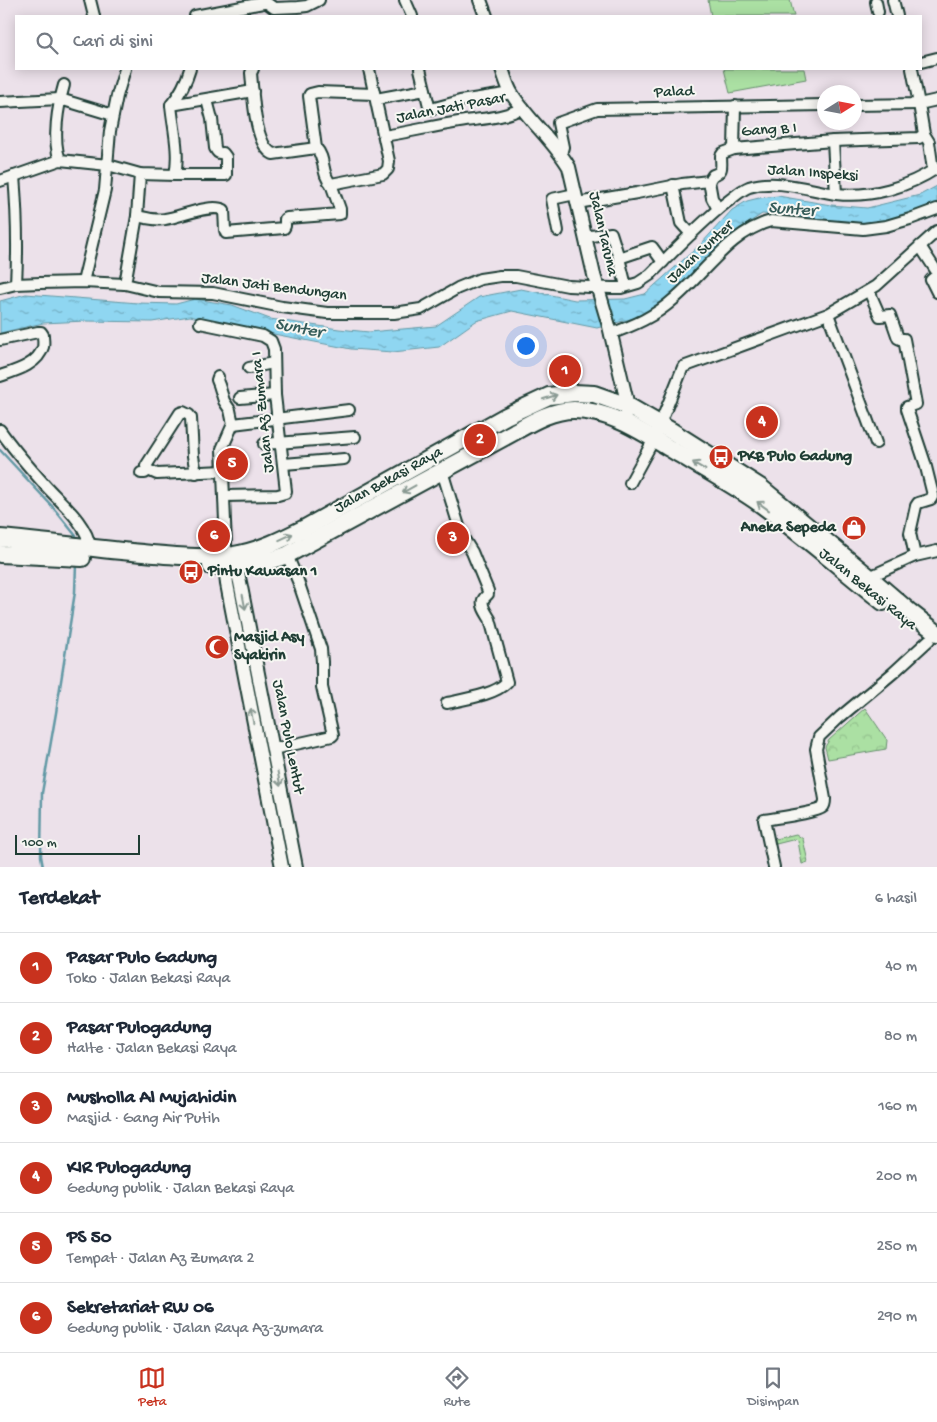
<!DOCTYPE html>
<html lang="id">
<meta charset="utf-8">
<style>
:root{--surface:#fff;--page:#f6f6f7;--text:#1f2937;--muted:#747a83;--line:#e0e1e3;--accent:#c8321e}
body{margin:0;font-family:"Gochi Hand",sans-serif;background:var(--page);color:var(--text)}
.compass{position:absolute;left:817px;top:85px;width:45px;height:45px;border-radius:50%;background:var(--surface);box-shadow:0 2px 12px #0003;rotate:79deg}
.scale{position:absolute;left:15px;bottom:12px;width:125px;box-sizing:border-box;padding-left:5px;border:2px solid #1f3d34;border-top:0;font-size:14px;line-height:18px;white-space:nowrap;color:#1f3d34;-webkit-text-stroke:4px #f6f6f2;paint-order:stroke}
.you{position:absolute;left:525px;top:345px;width:18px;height:18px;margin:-12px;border:4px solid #fff;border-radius:50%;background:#1a73e8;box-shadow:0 0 0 8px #1a73e833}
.badge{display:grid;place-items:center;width:32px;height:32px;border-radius:50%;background:var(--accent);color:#fff;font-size:16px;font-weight:700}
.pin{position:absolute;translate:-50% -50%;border:2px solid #fff;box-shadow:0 1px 5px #0006}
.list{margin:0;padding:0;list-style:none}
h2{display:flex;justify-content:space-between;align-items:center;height:65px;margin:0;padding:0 20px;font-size:21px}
h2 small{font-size:16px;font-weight:400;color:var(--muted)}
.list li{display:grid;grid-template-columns:32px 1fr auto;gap:15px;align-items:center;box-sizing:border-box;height:70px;padding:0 20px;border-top:1px solid var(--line)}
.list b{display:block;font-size:19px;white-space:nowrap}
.list p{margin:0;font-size:16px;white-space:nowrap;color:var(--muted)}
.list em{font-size:16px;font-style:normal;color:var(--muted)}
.icon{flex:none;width:28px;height:28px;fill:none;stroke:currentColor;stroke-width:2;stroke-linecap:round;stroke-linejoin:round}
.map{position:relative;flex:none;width:937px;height:867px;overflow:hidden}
.search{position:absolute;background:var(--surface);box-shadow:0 2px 12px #0003;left:15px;right:15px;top:15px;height:55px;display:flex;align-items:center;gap:12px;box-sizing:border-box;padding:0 18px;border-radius:0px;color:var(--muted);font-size:19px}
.sheet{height:485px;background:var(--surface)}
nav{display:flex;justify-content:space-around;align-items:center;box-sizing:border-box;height:70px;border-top:1px solid var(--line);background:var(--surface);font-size:14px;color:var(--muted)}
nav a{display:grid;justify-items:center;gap:2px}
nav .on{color:var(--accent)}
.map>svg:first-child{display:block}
</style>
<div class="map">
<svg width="937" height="867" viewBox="0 0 937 867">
<defs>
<pattern id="park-crowns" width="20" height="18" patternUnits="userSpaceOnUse" patternTransform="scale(1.25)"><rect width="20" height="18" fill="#abe0a3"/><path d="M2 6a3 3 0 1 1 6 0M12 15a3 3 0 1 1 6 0" fill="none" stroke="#93c18d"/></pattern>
<pattern id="water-ripples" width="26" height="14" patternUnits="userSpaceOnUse" patternTransform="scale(1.25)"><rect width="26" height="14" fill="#8fd6f1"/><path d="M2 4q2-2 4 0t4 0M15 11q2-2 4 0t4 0" fill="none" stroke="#74afc4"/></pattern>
</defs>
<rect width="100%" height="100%" fill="#ece1ea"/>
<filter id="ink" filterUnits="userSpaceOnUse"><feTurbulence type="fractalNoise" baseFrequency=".02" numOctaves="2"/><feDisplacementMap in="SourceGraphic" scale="10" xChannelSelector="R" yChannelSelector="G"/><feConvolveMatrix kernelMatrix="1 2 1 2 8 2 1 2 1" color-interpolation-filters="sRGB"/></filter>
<g filter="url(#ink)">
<g fill="url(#park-crowns)" stroke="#658e6c">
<path d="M865 708 887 740 886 749 828 759 825 747 829 740Z"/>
<path d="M796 834 803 839 808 862 802 864 798 841 796 839 776 844 775 839Z"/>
</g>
<g fill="#abe0a3" stroke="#658e6c">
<path d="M708 0H790L794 16H711Z"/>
<path d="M724 69H804L806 79 730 93Z"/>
</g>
<path fill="url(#water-ripples)" stroke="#6299a5" d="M937 186V203L914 214 876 226 830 223 779 215 762 214 733 233 711 254 678 293 638 317 597 328 512 311 476 321 439 347 393 352 351 349 227 325 190 316 152 322 86 321 43 323 0 333V301L26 294 138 303 176 304 195 299 232 305 270 319 339 329 369 332 436 326 479 297 521 289 575 300 625 299 645 294 701 244 732 210 747 201 759 198 778 196 831 205 867 208 920 195Z"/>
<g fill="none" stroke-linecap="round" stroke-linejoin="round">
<g stroke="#6299a5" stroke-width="2.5">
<path d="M0 450 51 505 76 536V541"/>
<path d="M43 867 41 856 42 793 56 713 75 592 76 564"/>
</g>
<defs>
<g id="minor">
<path d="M90 0 94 16"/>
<path d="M405 0 412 16"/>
<path d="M893 0 897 16"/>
<path d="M876 2 878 12"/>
<path d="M195 16 263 3H267L274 8 298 7 307 6 319 0"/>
<path d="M921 62 937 58"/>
<path d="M253 69 251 73C253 92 254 145 273 154L316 148C326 158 321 174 331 184L383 174 388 169 389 161 369 69"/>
<path d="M420 69 429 106 431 109 460 101 512 93"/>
<path d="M376 99 425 90"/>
<path d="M0 102 60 99 113 115"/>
<path d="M171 105C180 94 186 83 190 69"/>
<path d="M854 105 919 104 937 100"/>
<path d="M924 134 929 142 933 170"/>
<path d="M384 136C409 132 434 126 459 122 483 118 500 119 523 108"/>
<path d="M833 141 836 194"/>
<path d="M316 148 309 96 310 94 318 92 374 94"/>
<path d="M734 149 833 141 919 138 924 134 919 104 912 69"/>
<path d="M561 154 563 147 558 123 597 109 824 105"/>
<path d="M60 160C52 140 58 106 64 85"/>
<path d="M175 175H226V157L223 153C218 154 217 152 215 148L212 119 207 100"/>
<path d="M14 176C17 212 18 248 16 284"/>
<path d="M0 181 60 160 108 165 140 174 175 175C180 152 173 127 171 105L253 91"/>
<path d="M709 181 712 198 718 209"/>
<path d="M673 185 681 223 691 234"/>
<path d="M577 203 637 193 682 184 709 181 713 175C724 172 721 166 721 156L723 153 734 149 735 106"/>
<path d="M137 216C146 218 156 221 165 219 180 217 211 203 224 210L225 230 226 233 284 228 285 226V219L287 218 340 214V209L331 184"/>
<path d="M558 231 552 199 575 194"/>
<path d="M585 237 611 233 619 258 626 286"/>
<path d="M920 246 937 272"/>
<path d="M619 258 652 247 663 262"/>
<path d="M937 275 931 280 937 292"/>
<path d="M83 282 105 190 110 131 117 96 125 69"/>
<path d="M125 284 137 216 140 174"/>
<path d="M0 288 16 284 40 283 83 282 125 284 159 292 213 293 282 307 327 313H394L421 309 458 288 480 279 500 276H516L568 286 611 288H621L638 283 650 275C675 250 699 224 727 202 734 197 741 190 749 187 777 178 808 190 836 194 871 198 908 187 937 168"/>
<path d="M869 291 880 316 890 315 898 338 900 339H904L916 404 907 407V409L925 463 933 495 931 499 918 503 916 506 910 533 915 556"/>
<path d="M828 314 876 443"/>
<path d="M200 323 263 336 271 341 274 349 275 395 286 491 285 493 278 495 224 496"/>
<path d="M610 334C635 325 654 317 674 299 704 274 731 231 771 221L863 229 886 226 910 219 937 209"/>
<path d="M0 340 38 332H41L43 335C43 339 44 343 43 347 38 365 15 371 0 376"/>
<path d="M249 368 273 363"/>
<path d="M218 377 217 380 219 385 224 401 230 410 233 424 222 449 226 546 224 556"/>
<path d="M240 398 275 395"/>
<path d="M233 424 349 410"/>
<path d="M0 430C13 449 29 467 45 485 60 502 87 523 90 547"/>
<path d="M264 444 355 437"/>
<path d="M284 464 344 459"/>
<path d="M148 470 146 466 180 413 183 412 189 415 191 418 193 456 196 473"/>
<path d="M442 471 462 536 472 552 488 591V594C487 595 483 599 483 600 481 606 487 614 490 619L507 682C495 695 465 699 447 703"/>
<path d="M141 473H145L148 470 157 474 224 471"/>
<path d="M630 483 654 439 683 367 828 314 876 286 937 231"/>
<path d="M869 577 915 556 937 551"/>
<path d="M273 749 332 736 333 735 322 687V662L321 649 298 581 287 555"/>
<path d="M774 867 764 820C774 818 817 813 823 807 825 805 825 802 825 799L816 749 819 737 840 717 893 673 929 640"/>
</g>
<g id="tertiary">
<path d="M480 0 486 16"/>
<path d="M502 69C505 77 507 86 512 94 528 120 553 140 569 167L594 275 609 326 628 406 627 412"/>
<path d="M224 557 227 584 282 867"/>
<path d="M234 557 240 582 296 867"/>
</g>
<g id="primary">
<path d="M0 538C48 542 95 549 143 553 174 556 204 559 234 555 259 551 283 539 305 528L506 416 549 396 574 393 594 394 628 406 673 432 760 487 869 577 910 612 937 633"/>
<path d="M0 554 82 558"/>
<path d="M211 566C240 567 260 565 287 555L514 432C532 422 552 410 574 410 610 410 644 433 674 451 703 468 734 485 762 505 803 535 843 570 883 602"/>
</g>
</defs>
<use href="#minor" stroke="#1f3d34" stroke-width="14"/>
<use href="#tertiary" stroke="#1f3d34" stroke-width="16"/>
<use href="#primary" stroke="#1f3d34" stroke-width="20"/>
<use href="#minor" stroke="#f6f6f2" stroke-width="10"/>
<use href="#tertiary" stroke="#f6f6f2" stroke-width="12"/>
<use href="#primary" stroke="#f6f6f2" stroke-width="16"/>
</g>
<defs><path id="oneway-shaft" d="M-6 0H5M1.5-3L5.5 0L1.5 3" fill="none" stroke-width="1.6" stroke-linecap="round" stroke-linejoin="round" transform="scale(1.25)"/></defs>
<g stroke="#8a9a93">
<use href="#oneway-shaft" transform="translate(550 397) rotate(-17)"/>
<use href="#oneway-shaft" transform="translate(699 466) rotate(-149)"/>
<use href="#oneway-shaft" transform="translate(409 489) rotate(151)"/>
<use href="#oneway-shaft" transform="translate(763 506) rotate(-144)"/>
<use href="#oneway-shaft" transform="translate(286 537) rotate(-25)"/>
<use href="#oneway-shaft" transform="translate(244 602) rotate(79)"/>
<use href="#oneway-shaft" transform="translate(252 716) rotate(-101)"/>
<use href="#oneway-shaft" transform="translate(279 779) rotate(79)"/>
</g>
</g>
<defs>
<symbol id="bus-disc" viewBox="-11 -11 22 22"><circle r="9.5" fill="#c8321e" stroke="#f6f6f2"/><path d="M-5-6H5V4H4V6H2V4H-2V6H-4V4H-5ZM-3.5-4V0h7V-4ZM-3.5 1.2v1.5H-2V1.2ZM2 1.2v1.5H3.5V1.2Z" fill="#fff"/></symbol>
<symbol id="shop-disc" viewBox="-11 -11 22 22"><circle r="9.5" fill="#c8321e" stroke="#f6f6f2"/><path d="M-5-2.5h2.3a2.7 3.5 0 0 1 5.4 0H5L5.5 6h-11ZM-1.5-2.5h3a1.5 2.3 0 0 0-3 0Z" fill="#fff"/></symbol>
<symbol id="mosque-disc" viewBox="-11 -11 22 22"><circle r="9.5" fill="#c8321e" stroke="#f6f6f2"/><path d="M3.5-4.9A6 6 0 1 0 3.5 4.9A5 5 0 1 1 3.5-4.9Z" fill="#fff"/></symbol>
</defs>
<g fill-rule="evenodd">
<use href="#bus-disc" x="707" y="443" width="28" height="28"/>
<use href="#shop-disc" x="840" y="514" width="28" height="28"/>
<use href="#bus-disc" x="177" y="558" width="28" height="28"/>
<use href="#mosque-disc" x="203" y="633" width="28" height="28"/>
</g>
<g text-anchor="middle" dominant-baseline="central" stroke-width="4" stroke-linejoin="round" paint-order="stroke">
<g font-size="16" fill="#1f3d34" stroke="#f6f6f2">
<text transform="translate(674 93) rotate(-2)">Palad</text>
<text transform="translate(451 109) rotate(-11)">Jalan Jati Pasar</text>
<text transform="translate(769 131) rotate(-4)">Gang B I</text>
<text transform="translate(813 174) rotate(4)">Jalan Inspeksi</text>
<text transform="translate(602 234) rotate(77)">Jalan Taruna</text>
<text transform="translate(701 253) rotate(-43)">Jalan Sunter</text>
<text transform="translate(274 288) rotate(7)">Jalan Jati Bendungan</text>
<text transform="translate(264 412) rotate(-96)">Jalan Az Zumara I</text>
<text transform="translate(389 481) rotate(-29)">Jalan Bekasi Raya</text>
<text transform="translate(867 590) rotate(39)">Jalan Bekasi Raya</text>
<text transform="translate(287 737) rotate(79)">Jalan Pulo Lentut</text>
</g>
<g font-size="16" font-weight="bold" fill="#1f3d34" stroke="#f6f6f2" text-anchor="start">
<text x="738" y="457">PKB Pulo Gadung</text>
<text x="836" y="528" text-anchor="end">Aneka Sepeda</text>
<text x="208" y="572">Pintu Kawasan 1</text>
<text x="234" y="638">Masjid Asy<tspan x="234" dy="18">Syakirin</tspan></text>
</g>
<g font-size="18" font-style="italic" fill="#355c5a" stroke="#f6f6f2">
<text transform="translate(792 210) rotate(4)">Sunter</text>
<text transform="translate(299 329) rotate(11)">Sunter</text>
</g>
</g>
</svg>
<svg class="compass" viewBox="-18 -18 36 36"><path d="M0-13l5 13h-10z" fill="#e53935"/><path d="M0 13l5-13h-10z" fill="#747a83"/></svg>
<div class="scale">100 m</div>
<div class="you"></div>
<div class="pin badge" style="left:565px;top:371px">1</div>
<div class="pin badge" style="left:480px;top:440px">2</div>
<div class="pin badge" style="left:453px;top:538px">3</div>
<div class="pin badge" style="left:762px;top:422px">4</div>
<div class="pin badge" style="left:232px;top:464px">5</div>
<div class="pin badge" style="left:214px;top:536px">6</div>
<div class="search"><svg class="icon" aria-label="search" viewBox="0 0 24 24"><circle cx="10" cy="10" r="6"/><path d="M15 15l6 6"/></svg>Cari di sini</div>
</div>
<section class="sheet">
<h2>Terdekat<small>6 hasil</small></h2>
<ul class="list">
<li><span class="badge">1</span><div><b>Pasar Pulo Gadung</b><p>Toko · Jalan Bekasi Raya</p></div><em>40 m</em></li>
<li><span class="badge">2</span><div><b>Pasar Pulogadung</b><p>Halte · Jalan Bekasi Raya</p></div><em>80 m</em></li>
<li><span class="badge">3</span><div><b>Musholla Al Mujahidin</b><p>Masjid · Gang Air Putih</p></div><em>160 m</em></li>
<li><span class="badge">4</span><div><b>KIR Pulogadung</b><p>Gedung publik · Jalan Bekasi Raya</p></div><em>200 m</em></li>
<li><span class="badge">5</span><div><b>PS 50</b><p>Tempat · Jalan Az Zumara 2</p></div><em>250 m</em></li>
<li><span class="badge">6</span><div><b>Sekretariat RW 06</b><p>Gedung publik · Jalan Raya Az-zumara</p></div><em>290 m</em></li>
</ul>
</section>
<nav>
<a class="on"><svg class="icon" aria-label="map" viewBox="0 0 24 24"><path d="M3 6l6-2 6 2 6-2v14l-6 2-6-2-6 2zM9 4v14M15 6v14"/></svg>Peta</a>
<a><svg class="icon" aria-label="directions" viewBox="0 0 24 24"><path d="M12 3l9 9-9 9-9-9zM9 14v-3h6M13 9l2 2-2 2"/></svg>Rute</a>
<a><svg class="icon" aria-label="saved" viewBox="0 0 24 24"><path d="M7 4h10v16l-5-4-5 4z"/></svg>Disimpan</a>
</nav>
